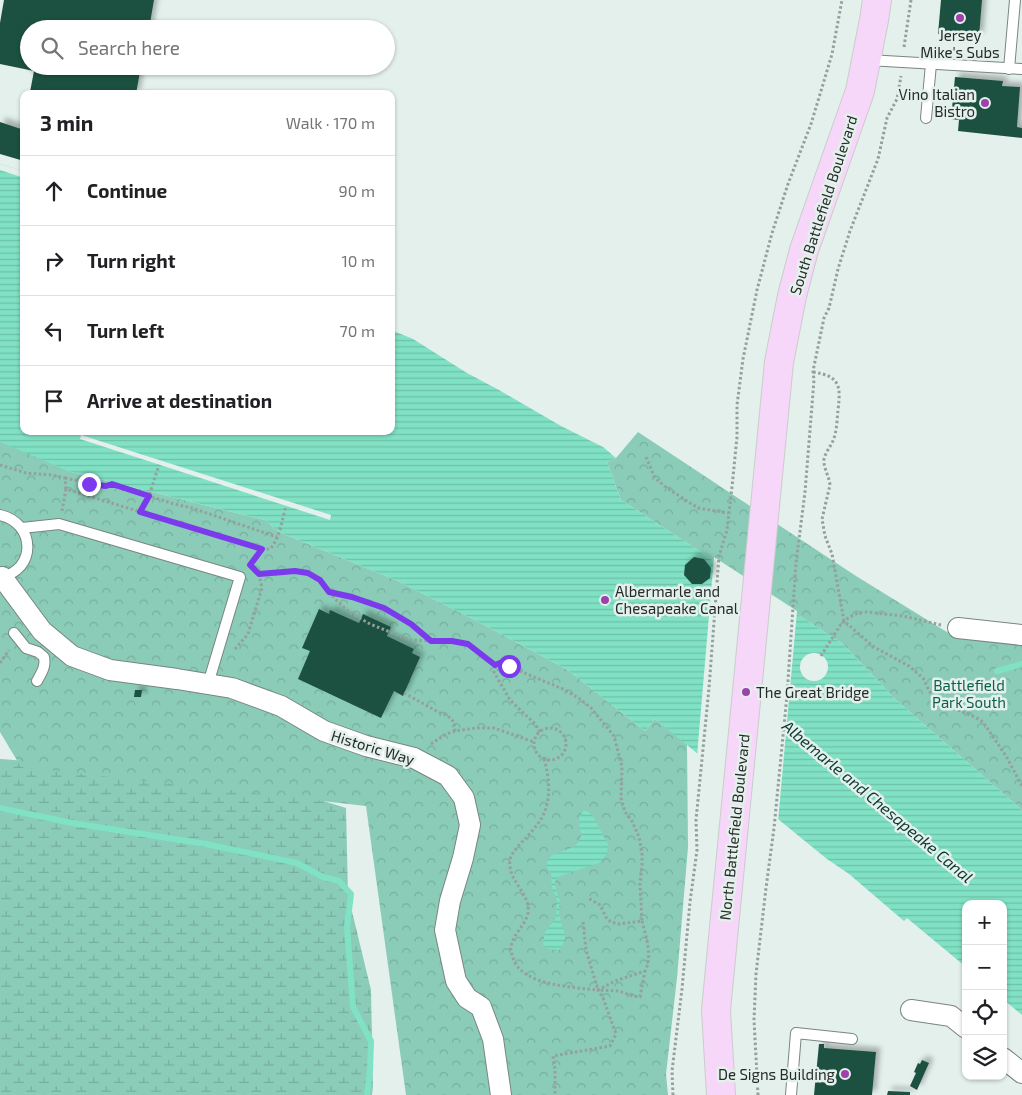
<!DOCTYPE html>
<meta charset="utf-8">
<style>
:root{--surface:#fff;--page:#f6f6f6;--text:#202124;--muted:#757577;--line:#e0e0e0}
body{margin:0;font-family:"Exo 2",sans-serif;background:var(--page);color:var(--text)}
.controls{position:absolute;right:15px;bottom:15px;display:grid;overflow:hidden;border-radius:10px;box-shadow:0 1px 4px #0004}
.controls button{width:45px;height:45px;display:grid;place-items:center;padding:0;border:0;border-bottom:1px solid var(--line);background:var(--surface);color:var(--text);font:25px sans-serif}
.stop{position:absolute;width:15px;height:15px;margin:-11px;border:4px solid #7c3aed;border-radius:50%;background:#fff}
.stop.end{background:#7c3aed;border-color:#fff;box-shadow:0 1px 5px #0008}
.list{margin:0;padding:0;list-style:none}
h2{display:flex;justify-content:space-between;align-items:center;height:65px;margin:0;padding:0 20px;font-size:21px}
h2 small{font-size:16px;font-weight:400;color:var(--muted)}
.list li{display:grid;grid-template-columns:32px 1fr auto;gap:15px;align-items:center;box-sizing:border-box;height:70px;padding:0 20px;border-top:1px solid var(--line)}
.list b{display:block;font-size:19px;white-space:nowrap}
.list em{font-size:16px;font-style:normal;color:var(--muted)}
.icon{flex:none;width:28px;height:28px;fill:none;stroke:currentColor;stroke-width:2;stroke-linecap:round;stroke-linejoin:round}
.map{position:relative;flex:none;width:1022px;height:1095px;overflow:hidden}
.search{position:absolute;background:var(--surface);box-shadow:0 1px 4px #0004;left:20px;top:20px;width:375px;height:55px;display:flex;align-items:center;gap:12px;box-sizing:border-box;padding:0 18px;border-radius:28px;color:var(--muted);font-size:19px}
.panel{position:absolute;background:var(--surface);box-shadow:0 1px 4px #0004;left:20px;top:90px;width:375px;height:345px;border-radius:10px}
.map>svg:first-child{display:block}
</style>
<div class="map">
<svg width="1022" height="1095" viewBox="0 0 1022 1095">
<defs>
<pattern id="wetland-marsh" width="20" height="14" patternUnits="userSpaceOnUse" patternTransform="scale(1.25)"><rect width="20" height="14" fill="#8accb7"/><path d="M1 5h8M5 5V1M11 12h8M15 12V8" fill="none" stroke="#77af9d"/></pattern>
<pattern id="park-crowns" width="20" height="18" patternUnits="userSpaceOnUse" patternTransform="scale(1.25)"><rect width="20" height="18" fill="#8accb7"/><path d="M2 6a3 3 0 1 1 6 0M12 15a3 3 0 1 1 6 0" fill="none" stroke="#77af9d"/></pattern>
<pattern id="water-rules" width="6" height="5" patternUnits="userSpaceOnUse" patternTransform="scale(1.25)"><rect width="6" height="5" fill="#80e1c4"/><path d="M0 2.5h6" fill="none" stroke="#6ec1a8"/></pattern>
<filter id="shadow"><feDropShadow dx="4.5" dy="-4.5" stdDeviation="2.5" flood-color="#0004"/></filter>
</defs>
<rect width="100%" height="100%" fill="#e3f0eb"/>
<path fill="url(#wetland-marsh)" d="M0 759 41 762 301 794 346 808 348 895 371 990 373 1086 372 1095H0Z"/>
<g fill="url(#park-crowns)">
<path d="M638 432 856 576 955 637 1022 644V810L895 699 843 644 621 500 607 462 616 458Z"/>
<path d="M0 440 71 472 265 520 279 532 398 581 473 619 568 670 645 731 655 719 687 744 688 847 677 978 666 1074 668 1095H406L366 806 21 767 0 732Z"/>
</g>
<g fill="url(#water-rules)">
<path d="M0 164 24 171V431H391V330L413 339 467 373 499 390 561 426 603 447 616 458 607 462 621 500 843 644 895 699 1022 810V1015L1003 999V904H966V967L907 918 904 921 849 874 827 859 655 719 645 731 568 670 473 619 398 581 279 532 265 520 71 472 0 442Z"/>
<path d="M583 811H587L592 815 608 844 607 854 599 863 560 876 555 881 557 893 560 900 559 913 561 922 565 934 564 942 559 950 548 949 543 945 545 932 556 918 557 901 552 887 551 873 546 866C550 847 570 855 579 841 586 832 573 825 583 811Z"/>
</g>
<g fill="#e3f0eb">
<path d="M154 0H161L155 29H149Z"/>
<path d="M141 66H148L143 94H136Z"/>
<path d="M0 164 24 171V178L0 170Z"/>
<path d="M81 435 331 515 330 520 80 439Z"/>
<path d="M714 557 797 611 778 822 697 756Z"/>
<circle cx="814" cy="667" r="14"/>
</g>
<g fill="none" stroke-linecap="round" stroke-linejoin="round">
<g stroke="#80e1c4" stroke-width="6">
<path d="M997 671 1022 664"/>
<path d="M0 808 72 823 206 844 297 863 323 877 339 881 351 894 347 927 353 1007 371 1041 370 1070 367 1095"/>
</g>
</g>
<g fill="#1d5143" filter="url(#shadow)">
<path d="M4 0H154L149 29H29V66H141L136 94H39L30 92 34 71 0 64V23Z"/>
<path d="M941 0H982L979 37 938 34Z"/>
<path d="M955 77 1003 81 1002 86 1020 87 1017 127 1022 128V138L958 131 959 120 951 119Z"/>
<path d="M0 122 24 130V161L0 154Z"/>
<path d="M694 557 704 559 711 568 710 578 702 584H692L684 575 685 565Z"/>
<path d="M319 609 329 614 330 610 359 623 363 614 391 627 387 636 414 649 412 653 420 657 403 696 394 691 381 718 298 679 310 651 302 648Z"/>
<path d="M135 690H142L141 697H134Z"/>
<path d="M819 1044H824V1048L876 1052 872 1095H814Z"/>
<path d="M922 1060 929 1063 917 1090 910 1086 916 1073 914 1072 918 1063 920 1064Z"/>
<path d="M888 1091 910 1092V1095H887Z"/>
</g>
<g fill="none" stroke-linecap="round" stroke-linejoin="round">
<defs>
<g id="service">
<path d="M868 60 1022 69"/>
<path d="M1009 69 1015 0"/>
<path d="M926 118 931 64"/>
<path d="M0 515C36 523 37 571 0 577"/>
<path d="M22 528 59 524 240 577 208 684"/>
<path d="M14 633 26 648 38 652 44 657C46 666 42 672 37 681"/>
<path d="M791 1095 796 1033 852 1039"/>
</g>
<g id="minor">
<path d="M2 577 42 631 72 656 110 670 177 679 232 688 281 706 324 731 366 746 414 758 448 776 464 798 470 825 463 858 450 901 445 930 456 981 467 998 481 1007 493 1039 501 1095"/>
<path d="M958 628 1022 635"/>
<path d="M911 1010 951 1016 966 1028"/>
<path d="M1003 1058 1022 1073"/>
</g>
<path id="primary" d="M721 1095 716 1010 779 362 792 296 804 250 860 91 874 20 877 0"/>
</defs>
<use href="#service" stroke="#798581" stroke-width="12"/>
<use href="#minor" stroke="#798581" stroke-width="22"/>
<use href="#primary" stroke="#cbcccc" stroke-width="30"/>
<g stroke="#959f9b" stroke-width="3" stroke-dasharray="2.5 2.5" stroke-linecap="butt">
<path d="M904 47 911 0"/>
<path d="M813 372C840 376 841 386 838 410 837 419 837 429 834 438 832 445 826 451 824 459 823 467 829 476 830 485L822 519 825 536 832 554 844 621 874 647 909 666 923 678 929 691 940 703 975 717 983 722 1006 756 1022 786"/>
<path d="M646 457 655 478 667 488 698 508 728 513"/>
<path d="M0 465 26 473 52 475 65 478 66 489"/>
<path d="M65 478 106 486 112 484 174 504 192 508 277 537"/>
<path d="M62 511 66 489 261 549"/>
<path d="M140 512 149 496 159 465"/>
<path d="M259 574H278L295 571 308 573 320 580 329 592 352 597 384 608 411 624 431 641H452L468 644 495 665"/>
<path d="M329 592 337 601 349 612 370 624 410 640 430 641"/>
<path d="M235 649 248 634 262 588 259 574 250 565 261 549H270C280 538 282 520 286 506"/>
<path d="M821 656 841 624 848 618 858 613 867 612 903 616 941 625"/>
<path d="M0 663 9 650"/>
<path d="M404 693 440 713 448 716 454 722 455 731"/>
<circle cx="550" cy="744" r="16"/>
<path d="M540 732 536 725 510 700 494 672 495 665 500 663 563 689 580 699 591 708 614 736 622 767 621 798 625 812 632 821 639 837 642 852V866L640 884 642 921 618 924 611 922 607 919 600 905 588 898"/>
<path d="M431 744 446 734 455 731 476 728H494L534 742"/>
<path d="M544 759C549 776 551 794 545 811 541 822 532 831 525 839 519 845 512 852 510 860 507 881 531 893 528 913 525 926 513 934 511 947 510 950 512 954 513 958 522 986 573 987 598 990L603 998 616 1034 610 1046 553 1056 555 1069V1095"/>
<path d="M642 921C646 937 653 956 645 971L615 981 598 990 619 991 633 996 640 997 645 971"/>
<path d="M583 922 586 950 598 990"/>
<path d="M673 1095 672 1071 682 989 690 902 697 850 696 820 709 688 719 556 727 530 732 487 737 437V405L743 359 757 290 772 233 788 184 811 124 824 81 832 54 842 0"/>
<path d="M758 1095 754 1020 756 974 766 888 774 828 787 695 796 563 805 492 814 380 813 371 824 318 829 308 838 269 850 231 878 159 887 118 897 99 901 76"/>
</g>
<use href="#service" stroke="#fff" stroke-width="10"/>
<use href="#minor" stroke="#fff" stroke-width="20"/>
<use href="#primary" stroke="#f6d7f9" stroke-width="28"/>
</g>
<g fill="none" stroke-linecap="round" stroke-linejoin="round">
<path stroke="#7c3aed" stroke-width="6" d="M89 484 106 486 112 484 149 496 140 512 262 549 250 565 259 574 295 571 308 573 320 580 329 592 352 597 384 608 411 624 431 641H452L468 644 495 665 500 663 509 666"/>
</g>
<g fill="#9f41aa" stroke="#e3f0eb" stroke-width="2">
<circle cx="960" cy="18" r="5"/>
<circle cx="985" cy="103" r="5"/>
<circle cx="605" cy="600" r="5"/>
<circle cx="746" cy="692" r="5"/>
<circle cx="845" cy="1074" r="5"/>
</g>
<g text-anchor="middle" dominant-baseline="central" stroke-width="5" stroke-linejoin="round" paint-order="stroke">
<g font-size="15" fill="#262b29" stroke="#e3f0eb" text-anchor="end">
<text x="960" y="35" text-anchor="middle">Jersey<tspan x="960" dy="17">Mike's Subs</tspan></text>
<text x="975" y="94">Vino Italian<tspan x="975" dy="17">Bistro</tspan></text>
<text x="615" y="591" text-anchor="start">Albermarle and<tspan x="615" dy="17">Chesapeake Canal</tspan></text>
<text x="756" y="692" text-anchor="start">The Great Bridge</text>
<text x="835" y="1074">De Signs Building</text>
</g>
<g font-size="15" fill="#262b29" stroke="#e3f0eb">
<text transform="translate(823 205) rotate(-72)">South Battlefield Boulevard</text>
<text transform="translate(373 747) rotate(17)">Historic Way</text>
<text transform="translate(734 827) rotate(-84)">North Battlefield Boulevard</text>
</g>
<g font-size="15" fill="#0e5f4c" stroke="#e3f0eb">
<text x="969" y="685">Battlefield<tspan x="969" dy="17">Park South</tspan></text>
</g>
<g font-size="16" font-style="italic" fill="#0c392e" stroke="#e3f0eb">
<text transform="translate(878 801) rotate(40)">Albemarle and Chesapeake Canal</text>
</g>
</g>
</svg>
<div class="controls">
<button>+</button>
<button>−</button>
<button><svg class="icon" aria-label="locate" viewBox="0 0 24 24"><circle cx="12" cy="12" r="6"/><path d="M12 2v4M12 18v4M2 12h4M18 12h4"/></svg></button>
<button><svg class="icon" aria-label="layers" viewBox="0 0 24 24"><path d="M12 4l9 5-9 5-9-5zM3 14l9 5 9-5"/></svg></button>
</div>
<div class="stop" style="left:509px;top:666px"></div>
<div class="stop end" style="left:89px;top:484px"></div>
<div class="search"><svg class="icon" aria-label="search" viewBox="0 0 24 24"><circle cx="10" cy="10" r="6"/><path d="M15 15l6 6"/></svg>Search here</div>
<section class="panel">
<h2>3 min<small>Walk · 170 m</small></h2>
<ul class="list">
<li><svg class="icon" aria-label="ahead" viewBox="0 0 24 24"><path d="M12 20V5M6 11l6-6 6 6"/></svg><div><b>Continue</b></div><em>90 m</em></li>
<li><svg class="icon" aria-label="right" viewBox="0 0 24 24"><path d="M7 20v-9h11M14 6l5 5-5 5"/></svg><div><b>Turn right</b></div><em>10 m</em></li>
<li><svg class="icon" aria-label="left" viewBox="0 0 24 24"><path d="M17 20v-9H6M10 6l-5 5 5 5"/></svg><div><b>Turn left</b></div><em>70 m</em></li>
<li><svg class="icon" aria-label="arrive" viewBox="0 0 24 24"><path d="M6 21V4h12l-3 4 3 4H6"/></svg><div><b>Arrive at destination</b></div></li>
</ul>
</section>
</div>
